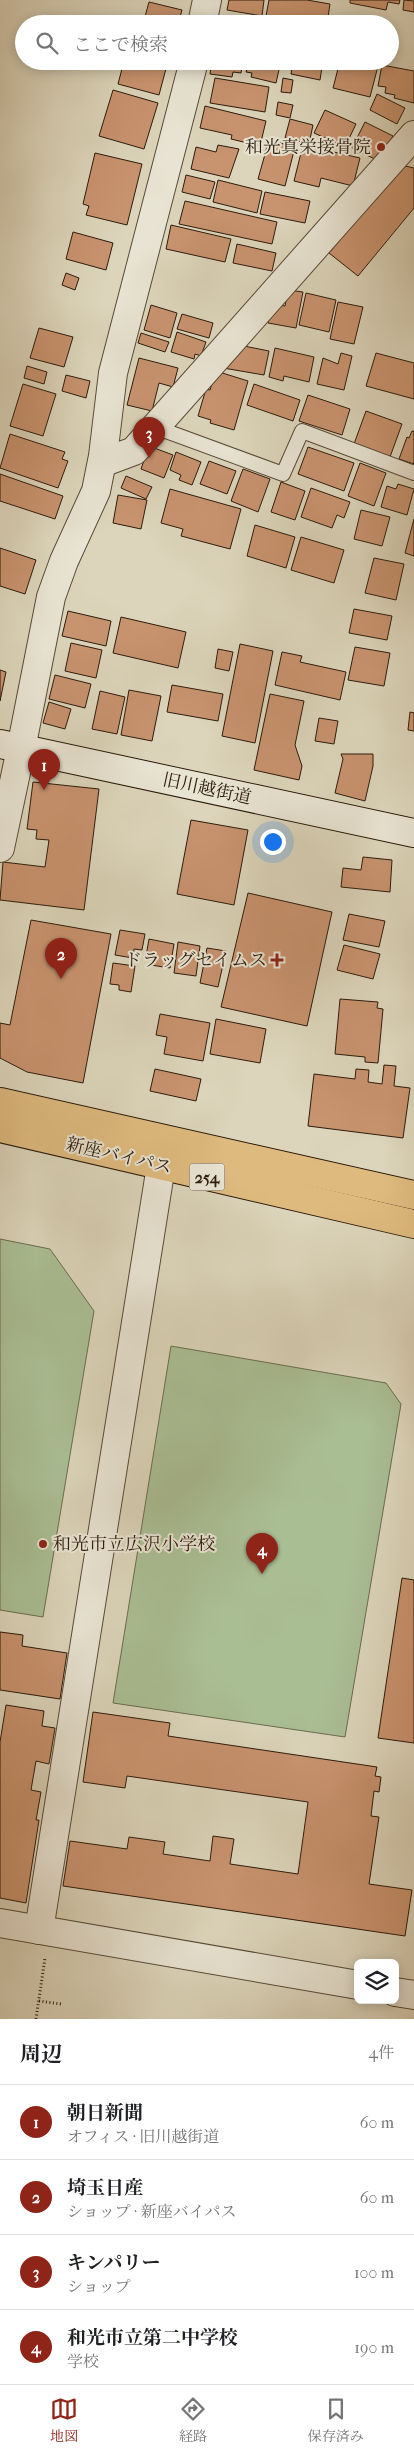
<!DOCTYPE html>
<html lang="ja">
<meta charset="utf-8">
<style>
:root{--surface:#fff;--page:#f6f6f6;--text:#202124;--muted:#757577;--line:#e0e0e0;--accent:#8f2418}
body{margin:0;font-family:"IM FELL French Canon","Noto Serif JP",serif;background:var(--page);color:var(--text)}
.controls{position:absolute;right:15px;bottom:15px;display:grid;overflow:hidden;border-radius:8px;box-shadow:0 2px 12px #0003}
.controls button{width:45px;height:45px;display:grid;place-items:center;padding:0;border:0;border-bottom:1px solid var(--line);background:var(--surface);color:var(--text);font:25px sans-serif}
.you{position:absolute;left:272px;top:841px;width:18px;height:18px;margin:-12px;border:4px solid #fff;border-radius:50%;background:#1a73e8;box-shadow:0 0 0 8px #1a73e833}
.badge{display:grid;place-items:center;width:32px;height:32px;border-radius:50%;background:var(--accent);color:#fff;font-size:16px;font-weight:700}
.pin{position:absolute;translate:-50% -41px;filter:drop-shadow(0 1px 2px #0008)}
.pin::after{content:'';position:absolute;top:26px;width:18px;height:15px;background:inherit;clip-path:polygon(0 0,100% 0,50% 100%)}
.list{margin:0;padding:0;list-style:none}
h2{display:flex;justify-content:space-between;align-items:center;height:65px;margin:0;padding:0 20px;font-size:21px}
h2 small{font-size:16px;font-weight:400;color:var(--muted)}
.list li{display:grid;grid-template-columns:32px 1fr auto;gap:15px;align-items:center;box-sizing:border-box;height:75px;padding:0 20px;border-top:1px solid var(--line)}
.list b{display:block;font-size:19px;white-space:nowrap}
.list p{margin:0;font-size:16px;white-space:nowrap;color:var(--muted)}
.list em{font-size:16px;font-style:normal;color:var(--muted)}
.icon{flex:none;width:28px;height:28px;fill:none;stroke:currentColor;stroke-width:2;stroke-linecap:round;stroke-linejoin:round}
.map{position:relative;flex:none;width:414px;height:2019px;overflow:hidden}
.search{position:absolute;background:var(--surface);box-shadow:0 2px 12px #0003;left:15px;right:15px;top:15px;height:55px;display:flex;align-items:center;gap:12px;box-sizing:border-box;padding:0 18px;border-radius:28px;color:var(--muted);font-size:19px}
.sheet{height:365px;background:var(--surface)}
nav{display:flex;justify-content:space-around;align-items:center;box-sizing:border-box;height:70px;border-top:1px solid var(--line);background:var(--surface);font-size:14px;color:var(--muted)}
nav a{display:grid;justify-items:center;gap:2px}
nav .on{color:var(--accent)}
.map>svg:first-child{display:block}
</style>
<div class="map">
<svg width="414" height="2019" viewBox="0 0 414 2019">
<rect width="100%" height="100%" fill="#dcd5bb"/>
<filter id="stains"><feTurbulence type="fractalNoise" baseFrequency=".004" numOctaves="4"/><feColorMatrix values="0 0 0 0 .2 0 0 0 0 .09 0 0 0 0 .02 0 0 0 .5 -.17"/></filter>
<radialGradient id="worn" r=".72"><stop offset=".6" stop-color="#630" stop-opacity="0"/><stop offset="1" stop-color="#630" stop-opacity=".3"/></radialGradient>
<g fill="#aabe94" stroke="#6b6c50">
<path d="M0 1239 50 1249 94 1311 43 1617 0 1610Z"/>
<path d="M171 1346 386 1383 401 1404 345 1737 113 1703Z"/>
</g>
<g fill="#c8936f" stroke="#2c1b0b">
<path d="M229 0H264L262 16 227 10Z"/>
<path d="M269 0H307L330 4 327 24H287L271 21 272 17 266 16Z"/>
<path d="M350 0H400L399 4 388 2 386 10 350 3Z"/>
<path d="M404 0 414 1V12L403 10Z"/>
<path d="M149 2 182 10 178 24H143Z"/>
<path d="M221 17 266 24H220Z"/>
<path d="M124 61H168L159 95 118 84Z"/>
<path d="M212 61H243L241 73 233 72 232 77 210 74Z"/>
<path d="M249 61H281L276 83 251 77 252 73 246 72Z"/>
<path d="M293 61H323L320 80 291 74Z"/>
<path d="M340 61H359L378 66 370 97 333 88Z"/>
<path d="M382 65 414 71V103L394 98 395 95 385 93 386 87 378 86Z"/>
<path d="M215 78 269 87 265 112 210 103Z"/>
<path d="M283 78 293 80 291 93 281 92Z"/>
<path d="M113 90 158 103 144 149 99 136Z"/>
<path d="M377 94 405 108 397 124 370 110Z"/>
<path d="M278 102 293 105 290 118 276 115Z"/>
<path d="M205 106 266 121 260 146 231 139 232 135 200 128Z"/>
<path d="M325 110 356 124 345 147 314 133Z"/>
<path d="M290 119 313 125 309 144 285 138Z"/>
<path d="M365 122 393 136 379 161 352 148Z"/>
<path d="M269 140 295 147 285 186 258 179Z"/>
<path d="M218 145 239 149 229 178 191 169 196 147 216 152Z"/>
<path d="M303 145 360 158 353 186 321 178 319 187 294 181Z"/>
<path d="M95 153 142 164 127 225 86 215 89 206 83 204Z"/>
<path d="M401 165 414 168V208L358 276 329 253Z"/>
<path d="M186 175 215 182 210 199 182 192Z"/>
<path d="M218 180 262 191 257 213 213 202Z"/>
<path d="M265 192 310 201 305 223 260 214Z"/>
<path d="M185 201 277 222 272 244 179 224Z"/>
<path d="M171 225 231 239 225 262 166 249Z"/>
<path d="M73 232 113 243 106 270 66 259Z"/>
<path d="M237 244 276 253 272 271 233 263Z"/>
<path d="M66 273 79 278 75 290 62 285Z"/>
<path d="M288 290 303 292 296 328 268 323 272 304 285 306Z"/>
<path d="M306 293 336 300 329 332 299 325Z"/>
<path d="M338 302 363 307 354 344 330 339Z"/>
<path d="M151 305 177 313 170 338 144 330Z"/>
<path d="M182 314 213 323 209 338 177 329Z"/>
<path d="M39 328 73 337 64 367 30 358Z"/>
<path d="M177 332 206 342 201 356 195 354 194 359 171 352Z"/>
<path d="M141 333 169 342 165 352 138 343Z"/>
<path d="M244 346 269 351 264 375 223 368Z"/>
<path d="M275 348 314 357 309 382 284 376 283 381 269 377Z"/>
<path d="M341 353 352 356 344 390 317 384 323 358 338 364Z"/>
<path d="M376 353 414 363V399L366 386Z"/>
<path d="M139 358 178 368 173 387 159 383 152 411 127 405Z"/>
<path d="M27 366 47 372 44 384 24 378Z"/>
<path d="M216 371 248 381 234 430 210 423 211 420 198 416 206 389 210 390Z"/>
<path d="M66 375 90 381 86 398 62 391Z"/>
<path d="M23 384 56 394 43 436 10 426Z"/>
<path d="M254 384 300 400 293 421 247 405Z"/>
<path d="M308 395 350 409 342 435 299 421Z"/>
<path d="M366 411 402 424 390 457 354 444Z"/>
<path d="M412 431H414V464L399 459 407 437 409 438Z"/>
<path d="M10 434 65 452 62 459 68 461 58 488 0 468Z"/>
<path d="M149 446 173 455 164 478 141 469Z"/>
<path d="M308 447 354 463 344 491 298 474Z"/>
<path d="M176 452 201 462 192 485 179 480 181 475 170 470Z"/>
<path d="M209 461 236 471 227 494 200 484Z"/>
<path d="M360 463 386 473 374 506 348 496Z"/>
<path d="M243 469 270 479 258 512 231 501Z"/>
<path d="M0 474 63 496 55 519 0 501Z"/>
<path d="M126 476 152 487 146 499 121 488Z"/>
<path d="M281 482 305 491 295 520 271 512Z"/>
<path d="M398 484 414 489 407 515 381 507 387 486 396 489Z"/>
<path d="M311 488 350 502 344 518 337 515 332 528 301 517Z"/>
<path d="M170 489 241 509 230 549 181 536 183 529 161 523Z"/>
<path d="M118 495 147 500 141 529 113 523Z"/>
<path d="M361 510 390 517 382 546 354 539Z"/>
<path d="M414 519V556L405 553Z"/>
<path d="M255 525 295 537 286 568 247 556Z"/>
<path d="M301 537 344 550 334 583 291 570Z"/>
<path d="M0 548 36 560 25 594 0 586Z"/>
<path d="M374 558 404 564 396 600 365 593Z"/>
<path d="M354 609 392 616 387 640 349 633Z"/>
<path d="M68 611 111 621 106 646 62 636Z"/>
<path d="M121 617 186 632 178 668 113 653Z"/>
<path d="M71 643 102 650 96 678 65 671Z"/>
<path d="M240 644 273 651 255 743 222 736Z"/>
<path d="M355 647 390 653 384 686 348 680Z"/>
<path d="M218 649 233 652 229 671 215 668Z"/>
<path d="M282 652 302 656 300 662 346 672 340 700 275 685Z"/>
<path d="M0 670 6 672 0 701Z"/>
<path d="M55 675 91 684 85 708 49 699Z"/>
<path d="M172 685 223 694 218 721 167 712Z"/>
<path d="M129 690 161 696 152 741 121 735Z"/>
<path d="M100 691 125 697 117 734 92 729Z"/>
<path d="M270 694 304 701 295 745 302 766 299 780 254 770Z"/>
<path d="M49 702 71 709 65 729 43 723Z"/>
<path d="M410 712 414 713V731L408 730Z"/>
<path d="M319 718 338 721 334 744 315 741Z"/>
<path d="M341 754H373V766L365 801 335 793 343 759Z"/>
<path d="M33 782 99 789 84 910 0 900 3 862 45 867 49 840 36 839 37 830 27 829Z"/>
<path d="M191 820 248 830 234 905 177 894Z"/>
<path d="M363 857 392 860 390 892 341 887 343 868 361 870Z"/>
<path d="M248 893 332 912 307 1026 221 1007Z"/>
<path d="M349 914 385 921 379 947 343 940Z"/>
<path d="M31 920 111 934 83 1083 27 1072 0 1058V1023L10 1025Z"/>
<path d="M120 930 145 934 142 950 134 949 133 958 115 955Z"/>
<path d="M149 939 174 944 170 968 151 965 152 958 146 956Z"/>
<path d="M178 942 200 946 196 976 174 973Z"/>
<path d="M344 945 380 954 373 979 337 970Z"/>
<path d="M207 948 226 951 218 987 200 983Z"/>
<path d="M113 963 135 966 131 992 119 990V985L110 984Z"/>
<path d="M340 999 378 1002 377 1008 383 1009 378 1063 365 1062V1057L335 1054Z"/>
<path d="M160 1014 210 1023 203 1061 164 1054 167 1037 156 1035Z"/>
<path d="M216 1019 266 1029 260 1063 210 1054Z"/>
<path d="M384 1065 396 1066 394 1086 410 1088 403 1138 308 1126 314 1074 355 1079 356 1069 369 1070 368 1082 382 1084Z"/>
<path d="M155 1069 201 1079 196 1101 150 1091Z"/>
<path d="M402 1578 414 1580V1743L378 1738Z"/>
<path d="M0 1632 23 1635 22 1646 67 1653 60 1699 0 1690Z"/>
<path d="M6 1705 44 1711 42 1726 55 1728 49 1764 36 1761 31 1790 41 1792 36 1820H39L26 1903 0 1898V1742Z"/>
<path d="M93 1712 170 1723 168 1736 377 1767 375 1776 381 1777 379 1792 374 1791 371 1816 379 1817 369 1884 412 1890 405 1936 63 1886 70 1841 127 1849 129 1837 165 1842 163 1854 210 1861 213 1836 234 1839 230 1864 298 1874 308 1802 127 1776 125 1788 83 1782Z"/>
</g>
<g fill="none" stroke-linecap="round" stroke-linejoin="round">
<defs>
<path id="service" d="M155 427 283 474 302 431 414 473"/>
<g id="minor">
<path d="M102 463 134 451 414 135"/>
<path d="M0 848 21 749"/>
<path d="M0 1923 358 1985"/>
<path d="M39 1930 161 1166"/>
<path d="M395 1992 414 1995"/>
</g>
<g id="tertiary">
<path d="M202 24 207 0"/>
<path d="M21 749 51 597 64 561 96 491 103 456 113 373 194 61"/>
</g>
<path id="secondary" d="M0 744 414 833"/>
<g id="trunk">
<path d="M0 1102 414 1195"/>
<path d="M0 1128 414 1224"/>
</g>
</defs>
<use href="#service" stroke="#584a37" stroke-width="16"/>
<use href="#minor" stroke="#584a37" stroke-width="30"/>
<use href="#tertiary" stroke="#584a37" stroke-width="30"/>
<use href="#secondary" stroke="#2c1b0b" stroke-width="30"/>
<use href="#trunk" stroke="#2c1b0b" stroke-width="30"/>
<g stroke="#2c1b0b" stroke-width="3" stroke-dasharray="1 2.5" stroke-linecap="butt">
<path d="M39 2001 61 2004"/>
<path d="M36 2019 45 1958"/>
</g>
<use href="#service" stroke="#e8e4d3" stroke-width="14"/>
<use href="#minor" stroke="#e8e4d3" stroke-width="28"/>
<use href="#tertiary" stroke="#e8e4d3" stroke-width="28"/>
<use href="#secondary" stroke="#e8e4d3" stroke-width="28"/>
<use href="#trunk" stroke="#deba7e" stroke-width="28"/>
</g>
<g fill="#8f2418" stroke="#e8e4d3" stroke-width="2">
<circle cx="381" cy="147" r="5"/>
<path d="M274.5 952.5h5v5h5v5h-5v5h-5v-5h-5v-5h5z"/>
<circle cx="43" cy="1544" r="5"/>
</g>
<g text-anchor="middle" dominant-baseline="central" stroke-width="4" stroke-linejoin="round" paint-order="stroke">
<rect fill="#e8e4d3" stroke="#645747" stroke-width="1" x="189.5" y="1163.5" width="35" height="27" rx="4"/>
<g font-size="16" font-weight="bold" fill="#2c1b0b">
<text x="207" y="1177">254</text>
</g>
<g font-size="18" fill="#2c1b0b" stroke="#e8e4d3" text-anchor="end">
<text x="371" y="147">和光真栄接骨院</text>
<text x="267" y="960">ドラッグセイムス</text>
<text x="53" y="1544" text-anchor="start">和光市立広沢小学校</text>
</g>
<g font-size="18" fill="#2c1b0b" stroke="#e8e4d3">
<text transform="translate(207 789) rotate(12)">旧川越街道</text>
<text transform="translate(119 1156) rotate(13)">新座バイパス</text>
</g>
</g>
<rect width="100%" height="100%" filter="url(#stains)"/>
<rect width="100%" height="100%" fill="url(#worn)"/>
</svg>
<div class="controls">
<button><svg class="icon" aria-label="layers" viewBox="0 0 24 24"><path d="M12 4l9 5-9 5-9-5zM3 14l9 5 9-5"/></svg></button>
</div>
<div class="you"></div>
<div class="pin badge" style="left:44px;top:790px">1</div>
<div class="pin badge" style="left:61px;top:979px">2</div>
<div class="pin badge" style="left:149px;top:458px">3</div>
<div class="pin badge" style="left:262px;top:1574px">4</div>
<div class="search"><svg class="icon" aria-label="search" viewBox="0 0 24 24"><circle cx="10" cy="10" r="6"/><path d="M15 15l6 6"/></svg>ここで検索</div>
</div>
<section class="sheet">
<h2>周辺<small>4件</small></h2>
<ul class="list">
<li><span class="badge">1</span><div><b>朝日新聞</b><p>オフィス · 旧川越街道</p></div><em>60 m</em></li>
<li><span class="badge">2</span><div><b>埼玉日産</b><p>ショップ · 新座バイパス</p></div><em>60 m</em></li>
<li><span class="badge">3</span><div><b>キンパリー</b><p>ショップ</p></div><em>100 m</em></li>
<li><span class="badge">4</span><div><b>和光市立第二中学校</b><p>学校</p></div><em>190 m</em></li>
</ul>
</section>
<nav>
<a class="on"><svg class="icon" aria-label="map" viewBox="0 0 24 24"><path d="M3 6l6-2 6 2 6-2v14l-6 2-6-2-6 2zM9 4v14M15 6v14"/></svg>地図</a>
<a><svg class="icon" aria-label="directions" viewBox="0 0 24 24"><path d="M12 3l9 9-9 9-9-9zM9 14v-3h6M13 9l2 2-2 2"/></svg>経路</a>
<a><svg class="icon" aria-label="saved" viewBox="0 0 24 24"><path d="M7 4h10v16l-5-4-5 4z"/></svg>保存済み</a>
</nav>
